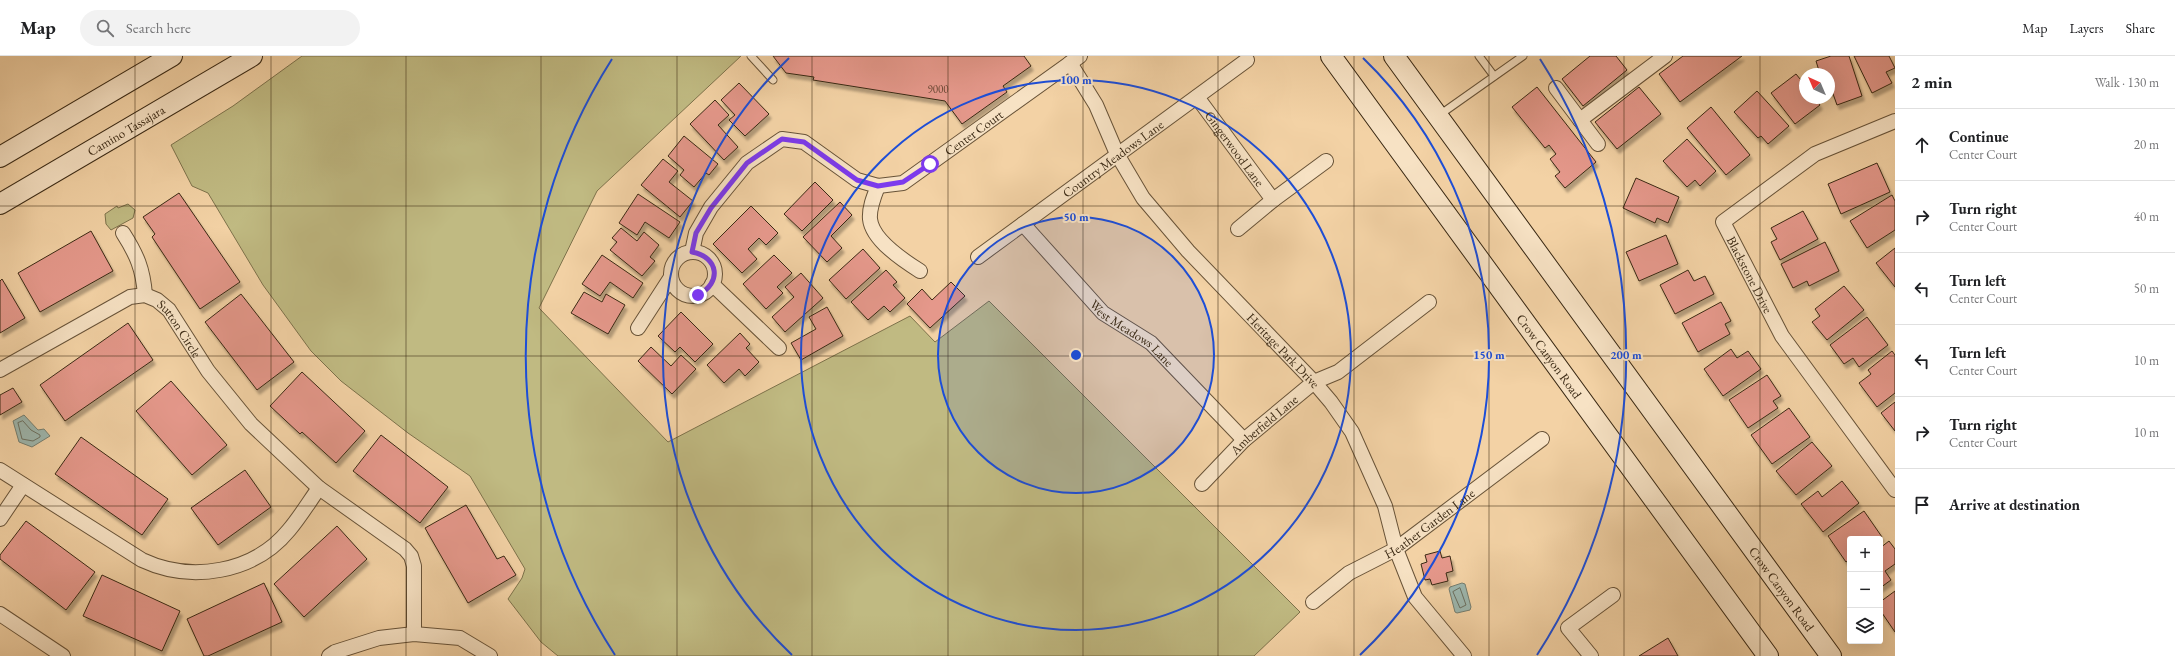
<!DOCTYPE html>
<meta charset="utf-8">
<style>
:root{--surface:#fff;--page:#f2f2f2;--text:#202124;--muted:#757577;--line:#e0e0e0}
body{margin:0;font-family:"EB Garamond",serif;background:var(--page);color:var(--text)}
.controls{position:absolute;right:12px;bottom:12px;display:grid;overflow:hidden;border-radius:4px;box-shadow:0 4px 16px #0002}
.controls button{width:36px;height:36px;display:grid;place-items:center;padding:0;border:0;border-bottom:1px solid var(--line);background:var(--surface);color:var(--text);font:20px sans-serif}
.compass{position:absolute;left:1799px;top:12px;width:36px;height:36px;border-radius:50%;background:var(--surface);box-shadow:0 4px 16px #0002;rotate:316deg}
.stop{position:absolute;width:12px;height:12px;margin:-9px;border:3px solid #7c3aed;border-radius:50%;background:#fff}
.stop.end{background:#7c3aed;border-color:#fff;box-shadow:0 1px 4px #0008}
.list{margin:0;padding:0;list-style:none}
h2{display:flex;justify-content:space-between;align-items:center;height:52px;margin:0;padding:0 16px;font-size:17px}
h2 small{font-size:13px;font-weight:400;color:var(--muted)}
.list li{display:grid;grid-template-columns:26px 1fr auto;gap:12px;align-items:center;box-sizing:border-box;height:72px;padding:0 16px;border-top:1px solid var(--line)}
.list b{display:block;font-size:15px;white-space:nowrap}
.list p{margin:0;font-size:13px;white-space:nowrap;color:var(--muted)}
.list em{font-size:13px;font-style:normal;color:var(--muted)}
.icon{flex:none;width:22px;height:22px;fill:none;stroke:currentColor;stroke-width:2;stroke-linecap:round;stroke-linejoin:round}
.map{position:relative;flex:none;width:1895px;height:600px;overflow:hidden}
header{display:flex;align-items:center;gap:24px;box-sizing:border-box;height:56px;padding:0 20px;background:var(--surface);border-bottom:1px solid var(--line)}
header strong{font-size:19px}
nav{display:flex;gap:22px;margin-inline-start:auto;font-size:14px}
.search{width:280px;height:36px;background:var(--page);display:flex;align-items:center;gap:10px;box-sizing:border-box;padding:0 14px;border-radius:22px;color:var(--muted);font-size:15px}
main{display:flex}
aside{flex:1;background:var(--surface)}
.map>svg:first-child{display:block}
</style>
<header>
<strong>Map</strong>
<div class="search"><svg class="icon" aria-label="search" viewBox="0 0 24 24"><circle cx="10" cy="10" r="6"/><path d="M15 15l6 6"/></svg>Search here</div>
<nav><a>Map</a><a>Layers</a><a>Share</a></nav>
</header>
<main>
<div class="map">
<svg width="1895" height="600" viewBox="0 0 1895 600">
<defs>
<filter id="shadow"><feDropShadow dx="2.5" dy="4.5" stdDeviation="1" flood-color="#0004"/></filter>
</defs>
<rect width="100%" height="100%" fill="#f3d2a5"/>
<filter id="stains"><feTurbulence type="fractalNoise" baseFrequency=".005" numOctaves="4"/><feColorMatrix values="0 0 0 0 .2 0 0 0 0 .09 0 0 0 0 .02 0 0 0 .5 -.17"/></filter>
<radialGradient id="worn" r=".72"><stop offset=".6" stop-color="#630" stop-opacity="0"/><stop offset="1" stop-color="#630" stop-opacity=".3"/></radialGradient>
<g fill="#c0ba82" stroke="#7d724b">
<path d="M302 0H741L597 135 539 252 668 386 910 260 935 286 989 245 1300 556 1254 600H558L541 586 508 543 522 522 525 513 470 420 408 377 341 325 311 295 263 229 208 137 192 130 171 89 233 50Z"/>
<path d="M128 148 135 154 133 162 111 174 106 168 105 158 117 150 118 152Z"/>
</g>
<g fill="#9db6ad" stroke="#757e70">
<path d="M24 359 38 374 44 373 50 380 32 391 19 386 13 365Z"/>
<path d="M1462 527 1465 528 1471 551 1470 554 1457 557 1455 556 1449 533 1450 531Z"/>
</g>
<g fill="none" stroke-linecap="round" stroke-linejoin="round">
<g stroke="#6c7060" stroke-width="1">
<path d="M23 365 31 374 40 379V381L33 385 22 383 18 367Z"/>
<path d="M1460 532 1466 549 1460 552 1453 536Z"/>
</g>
</g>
<g fill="#e5988b" stroke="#3a2914" filter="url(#shadow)">
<path d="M773 0H1024L1031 10 1003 30 1007 36 962 68 945 45 813 24 814 21 786 17Z"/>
<path d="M1590 0H1616L1627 14 1583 50 1562 23Z"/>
<path d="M1683 0H1742L1680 46 1659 18Z"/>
<path d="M1831 0H1849L1862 40 1837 49 1832 35 1829 37V18H1820L1816 5Z"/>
<path d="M1854 0H1889L1895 12 1886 16 1892 27 1872 37Z"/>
<path d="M1796 18 1805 29V42H1815L1820 49 1795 68 1771 37Z"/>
<path d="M739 27 769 58 745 80 729 64 735 59 721 44Z"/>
<path d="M1537 31 1596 106 1565 132 1555 120 1560 116 1550 103 1556 98 1549 89 1545 92 1512 51Z"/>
<path d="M1639 31 1661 58 1617 93 1595 66Z"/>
<path d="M1757 35 1789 70 1768 88 1761 80 1758 82 1734 56Z"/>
<path d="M715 44 729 59 718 69 738 91 724 104 690 68Z"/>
<path d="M1711 51 1750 99 1726 119 1687 72Z"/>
<path d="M684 80 718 108 709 119 706 117 694 131 680 119 684 114 668 100Z"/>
<path d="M1687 83 1716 115 1700 130 1695 124 1687 131 1663 105Z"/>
<path d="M663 103 678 115 669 126 693 145 680 161 641 129Z"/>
<path d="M1877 107 1890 136 1841 158 1828 128Z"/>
<path d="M1636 122 1679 141 1668 167 1657 162 1655 167 1623 152Z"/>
<path d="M815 126 833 144 802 175 784 158Z"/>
<path d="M179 137 240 226 200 253 152 181 155 178 143 161Z"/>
<path d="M638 138 680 166 669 182 645 166 637 179 619 167Z"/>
<path d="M1892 139 1895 145V174L1867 192 1850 165Z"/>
<path d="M840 146 852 159 831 180 842 192 827 206 803 181Z"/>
<path d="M751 150 778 177 766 189 759 182 748 193 757 203 742 217 713 188Z"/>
<path d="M1803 155 1818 183 1780 204 1771 186 1777 183 1771 172Z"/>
<path d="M621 172 637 185 644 176 659 189 650 201 655 205 642 220 610 194 617 186 612 182Z"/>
<path d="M91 175 113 215 40 256 18 217Z"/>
<path d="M1666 179 1678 208 1639 225 1626 196Z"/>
<path d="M1825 186 1839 215 1809 230 1807 225 1793 232 1781 208Z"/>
<path d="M1895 192V231L1876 207Z"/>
<path d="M863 193 880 212 846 243 829 224Z"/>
<path d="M602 199 643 227 633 242 610 226 600 240 582 228Z"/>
<path d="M774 199 792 217 777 231 783 237 766 253 743 228Z"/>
<path d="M886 214 897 226 893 229 905 242 890 256 884 250 868 264 851 246Z"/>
<path d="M1688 214 1694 225 1705 220 1714 238 1675 258 1660 229Z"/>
<path d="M801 217 823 242 785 276 772 261 794 241 785 231Z"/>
<path d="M2 223 25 262 0 277V225Z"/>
<path d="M951 226 965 240 930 272 907 248 922 233 932 244Z"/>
<path d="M1844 230 1864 254 1827 284 1812 266 1820 260 1815 253Z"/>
<path d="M584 236 602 246 606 238 625 249 608 278 571 257Z"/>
<path d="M241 238 294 306 257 334 205 266Z"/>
<path d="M1721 246 1731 265 1725 268 1730 278 1698 296 1682 267Z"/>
<path d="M827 251 843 280 801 304 791 287 816 273 809 261Z"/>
<path d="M681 256 713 288 695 306 680 291 675 296 658 280Z"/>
<path d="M1867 261 1888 289 1859 311 1853 302 1844 308 1830 289Z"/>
<path d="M128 267 153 304 65 365 40 329Z"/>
<path d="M740 277 750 288 746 292 759 306 745 320 739 313 724 327 707 309Z"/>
<path d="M651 291 671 310 681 299 696 313 672 338 638 305Z"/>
<path d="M1731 293 1737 302 1748 295 1761 313 1723 340 1704 313Z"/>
<path d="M1892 295 1895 299V337L1877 351 1859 327 1871 318 1868 314Z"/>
<path d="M302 316 365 375 336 407 302 376 300 378 270 350Z"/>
<path d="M1767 319 1781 340 1773 345 1778 352 1748 372 1729 344Z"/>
<path d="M171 325 227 389 192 419 136 355Z"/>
<path d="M13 332 22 346 0 359V339Z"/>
<path d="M1895 346V375L1881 357Z"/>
<path d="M1789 352 1810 381 1772 408 1751 379Z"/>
<path d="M381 379 448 431 420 467 353 415Z"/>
<path d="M81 381 168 443 142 479 55 418Z"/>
<path d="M1812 386 1832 410 1796 439 1776 415Z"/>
<path d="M245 414 271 451 218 489 191 452Z"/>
<path d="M1842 425 1859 447 1823 476 1801 448 1818 435 1822 441Z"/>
<path d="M466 449 497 503 504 500 516 519 468 547 425 472Z"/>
<path d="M1864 455 1882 481 1879 483H1850V503L1846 506 1828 480Z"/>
<path d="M26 465 95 516 66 554 0 503V499Z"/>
<path d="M337 470 367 503 304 561 274 528Z"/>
<path d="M1889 485 1895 493V508L1885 515 1891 524 1880 532V492Z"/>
<path d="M1440 495 1442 502 1450 500 1453 515 1446 517 1448 525 1432 529 1430 523 1425 524 1421 508 1427 506 1425 499Z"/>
<path d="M102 519 180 555 162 595 83 560Z"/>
<path d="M264 527 282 566 208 600H204L187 563Z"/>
<path d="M1895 535V576L1880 554V546Z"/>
<path d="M1668 582 1678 600H1639Z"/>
</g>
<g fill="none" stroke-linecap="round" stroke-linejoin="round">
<defs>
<g id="service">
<path d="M751 0 773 24"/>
<path d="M1479 0 1494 20"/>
<path d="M1438 60 1523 0"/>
</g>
<g id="minor">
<path id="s1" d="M1070 7 1096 49 1117 98 1143 142 1188 195 1314 326 1331 346 1352 376 1385 450 1396 493 1415 541 1464 600"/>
<path d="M1556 32 1598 88"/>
<path id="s2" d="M1197 41 1273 144"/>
<path d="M1580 64 1665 0"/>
<path id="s3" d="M1895 65 1815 98 1723 166 1782 280 1895 434"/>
<path d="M878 130C874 140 869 152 870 163 872 184 904 205 920 215"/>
<path id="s4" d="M1023 168 1103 257 1151 287 1244 384"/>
<path d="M1238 173 1273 144 1326 105"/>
<path d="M123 177C137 199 143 213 145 239"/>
<path id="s5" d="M692 196 696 177 711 151 747 107 782 83 804 86 857 124 878 130 903 127 1080 0"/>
<circle cx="693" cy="218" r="22"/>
<path id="s6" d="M978 201 1247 4"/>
<path d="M712 228 779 292"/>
<path d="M638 272 671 221"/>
<path id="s7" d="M0 314 130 241 145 239 157 244 169 254 208 315 251 368 319 432 405 493 411 500 414 510V578"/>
<path d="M0 414 142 504C191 527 254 517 289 474 300 461 309 446 319 432"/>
<path id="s8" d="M1202 428 1244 384 1314 326 1338 316 1429 246"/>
<path d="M0 463 23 429"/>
<path id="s9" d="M1313 546 1349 517 1396 493 1542 383"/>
<path d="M0 558 63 600"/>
<path d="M329 600 335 596 379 582 414 578 460 582 490 600"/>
<path d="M1591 600 1568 572 1613 539"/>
</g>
<g id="secondary">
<path id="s10" d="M1331 0 1768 600"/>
<path id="s11" d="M1394 0 1831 600"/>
<path d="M0 101 172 0"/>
<path id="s12" d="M0 148 252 0"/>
</g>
</defs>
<use href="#service" stroke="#685338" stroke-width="9"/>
<use href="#minor" stroke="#685338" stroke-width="16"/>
<use href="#secondary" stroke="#3a2914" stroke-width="22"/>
<use href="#service" stroke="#f7e2c4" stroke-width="7"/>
<use href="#minor" stroke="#f7e2c4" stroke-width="14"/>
<use href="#secondary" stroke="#f7e2c4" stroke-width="20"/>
</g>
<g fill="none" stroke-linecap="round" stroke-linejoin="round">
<path stroke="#7c3aed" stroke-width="5" d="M698 239C722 227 719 201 692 196L696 177 711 152 747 107 782 83 804 86 857 124 878 130 903 126 930 108"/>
</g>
<path fill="none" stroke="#3a2914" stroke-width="1" stroke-opacity="0.55" d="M135 0V600M271 0V600M406 0V600M541 0V600M677 0V600M812 0V600M948 0V600M1083 0V600M1218 0V600M1354 0V600M1489 0V600M1624 0V600M1760 0V600M0 150H1895M0 300H1895M0 450H1895"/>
<circle cx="1076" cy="299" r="138" fill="#1d4ed8" fill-opacity=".12"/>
<g fill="none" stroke="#1d4ed8" stroke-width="2">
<circle cx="1076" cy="299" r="138"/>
<circle cx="1076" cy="299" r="275"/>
<path d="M792 599A413 413 0 0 1 789 2M1363 2A413 413 0 0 1 1360 599"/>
<path d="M615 599A550 550 0 0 1 612 3M1540 3A550 550 0 0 1 1537 599"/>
</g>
<g text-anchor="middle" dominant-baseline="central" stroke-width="4" stroke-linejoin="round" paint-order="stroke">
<g font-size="11" fill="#654532">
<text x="938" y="33">9000</text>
</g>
<g font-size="13" fill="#3a2914" stroke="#f7e2c4">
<text stroke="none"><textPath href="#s12" startOffset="146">Camino Tassajara</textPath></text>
<text stroke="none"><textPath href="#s5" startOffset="370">Center Court</textPath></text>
<text stroke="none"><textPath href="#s2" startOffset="64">Gingerwood Lane</textPath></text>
<text stroke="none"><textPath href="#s6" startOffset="167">Country Meadows Lane</textPath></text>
<text stroke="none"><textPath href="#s3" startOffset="260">Blackstone Drive</textPath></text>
<text stroke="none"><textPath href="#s7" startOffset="214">Sutton Circle</textPath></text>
<text stroke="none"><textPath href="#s4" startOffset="155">West Meadows Lane</textPath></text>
<text stroke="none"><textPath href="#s1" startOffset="361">Heritage Park Drive</textPath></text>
<text stroke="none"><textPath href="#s10" startOffset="371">Crow Canyon Road</textPath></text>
<text stroke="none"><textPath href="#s8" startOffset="86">Amberfield Lane</textPath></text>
<text stroke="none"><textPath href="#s9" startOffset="141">Heather Garden Lane</textPath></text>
<text stroke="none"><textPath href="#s11" startOffset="659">Crow Canyon Road</textPath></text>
</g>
</g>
<circle cx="1076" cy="299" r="6" fill="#1d4ed8" stroke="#f7e2c4" stroke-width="2"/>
<g font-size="12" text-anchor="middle" font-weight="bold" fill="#1d4ed8" stroke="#f7e2c4" stroke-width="4" stroke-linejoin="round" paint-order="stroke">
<text x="1076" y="28">100 m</text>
<text x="1076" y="165">50 m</text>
<text x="1489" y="303">150 m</text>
<text x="1626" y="303">200 m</text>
</g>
<rect width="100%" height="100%" filter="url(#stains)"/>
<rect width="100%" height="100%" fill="url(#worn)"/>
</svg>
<div class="controls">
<button>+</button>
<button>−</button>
<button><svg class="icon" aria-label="layers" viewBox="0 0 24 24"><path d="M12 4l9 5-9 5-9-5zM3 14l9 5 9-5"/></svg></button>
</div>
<svg class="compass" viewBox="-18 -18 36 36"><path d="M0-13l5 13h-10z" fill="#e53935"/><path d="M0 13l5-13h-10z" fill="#757577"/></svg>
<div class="stop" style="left:930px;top:108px"></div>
<div class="stop end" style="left:698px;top:239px"></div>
</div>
<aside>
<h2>2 min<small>Walk · 130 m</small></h2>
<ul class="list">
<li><svg class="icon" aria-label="ahead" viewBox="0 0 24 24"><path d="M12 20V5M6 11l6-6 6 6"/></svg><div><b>Continue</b><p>Center Court</p></div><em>20 m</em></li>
<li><svg class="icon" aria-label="right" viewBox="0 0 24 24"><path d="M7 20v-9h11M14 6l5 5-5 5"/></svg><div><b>Turn right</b><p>Center Court</p></div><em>40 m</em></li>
<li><svg class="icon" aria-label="left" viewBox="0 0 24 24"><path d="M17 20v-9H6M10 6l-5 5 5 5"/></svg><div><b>Turn left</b><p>Center Court</p></div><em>50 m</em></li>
<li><svg class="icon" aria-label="left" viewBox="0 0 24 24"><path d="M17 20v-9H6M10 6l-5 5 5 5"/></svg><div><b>Turn left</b><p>Center Court</p></div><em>10 m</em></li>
<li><svg class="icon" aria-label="right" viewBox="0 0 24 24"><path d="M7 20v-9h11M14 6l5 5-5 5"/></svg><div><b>Turn right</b><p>Center Court</p></div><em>10 m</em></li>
<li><svg class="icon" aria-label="arrive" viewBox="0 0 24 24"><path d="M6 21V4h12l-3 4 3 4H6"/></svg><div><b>Arrive at destination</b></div></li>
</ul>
</aside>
</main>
